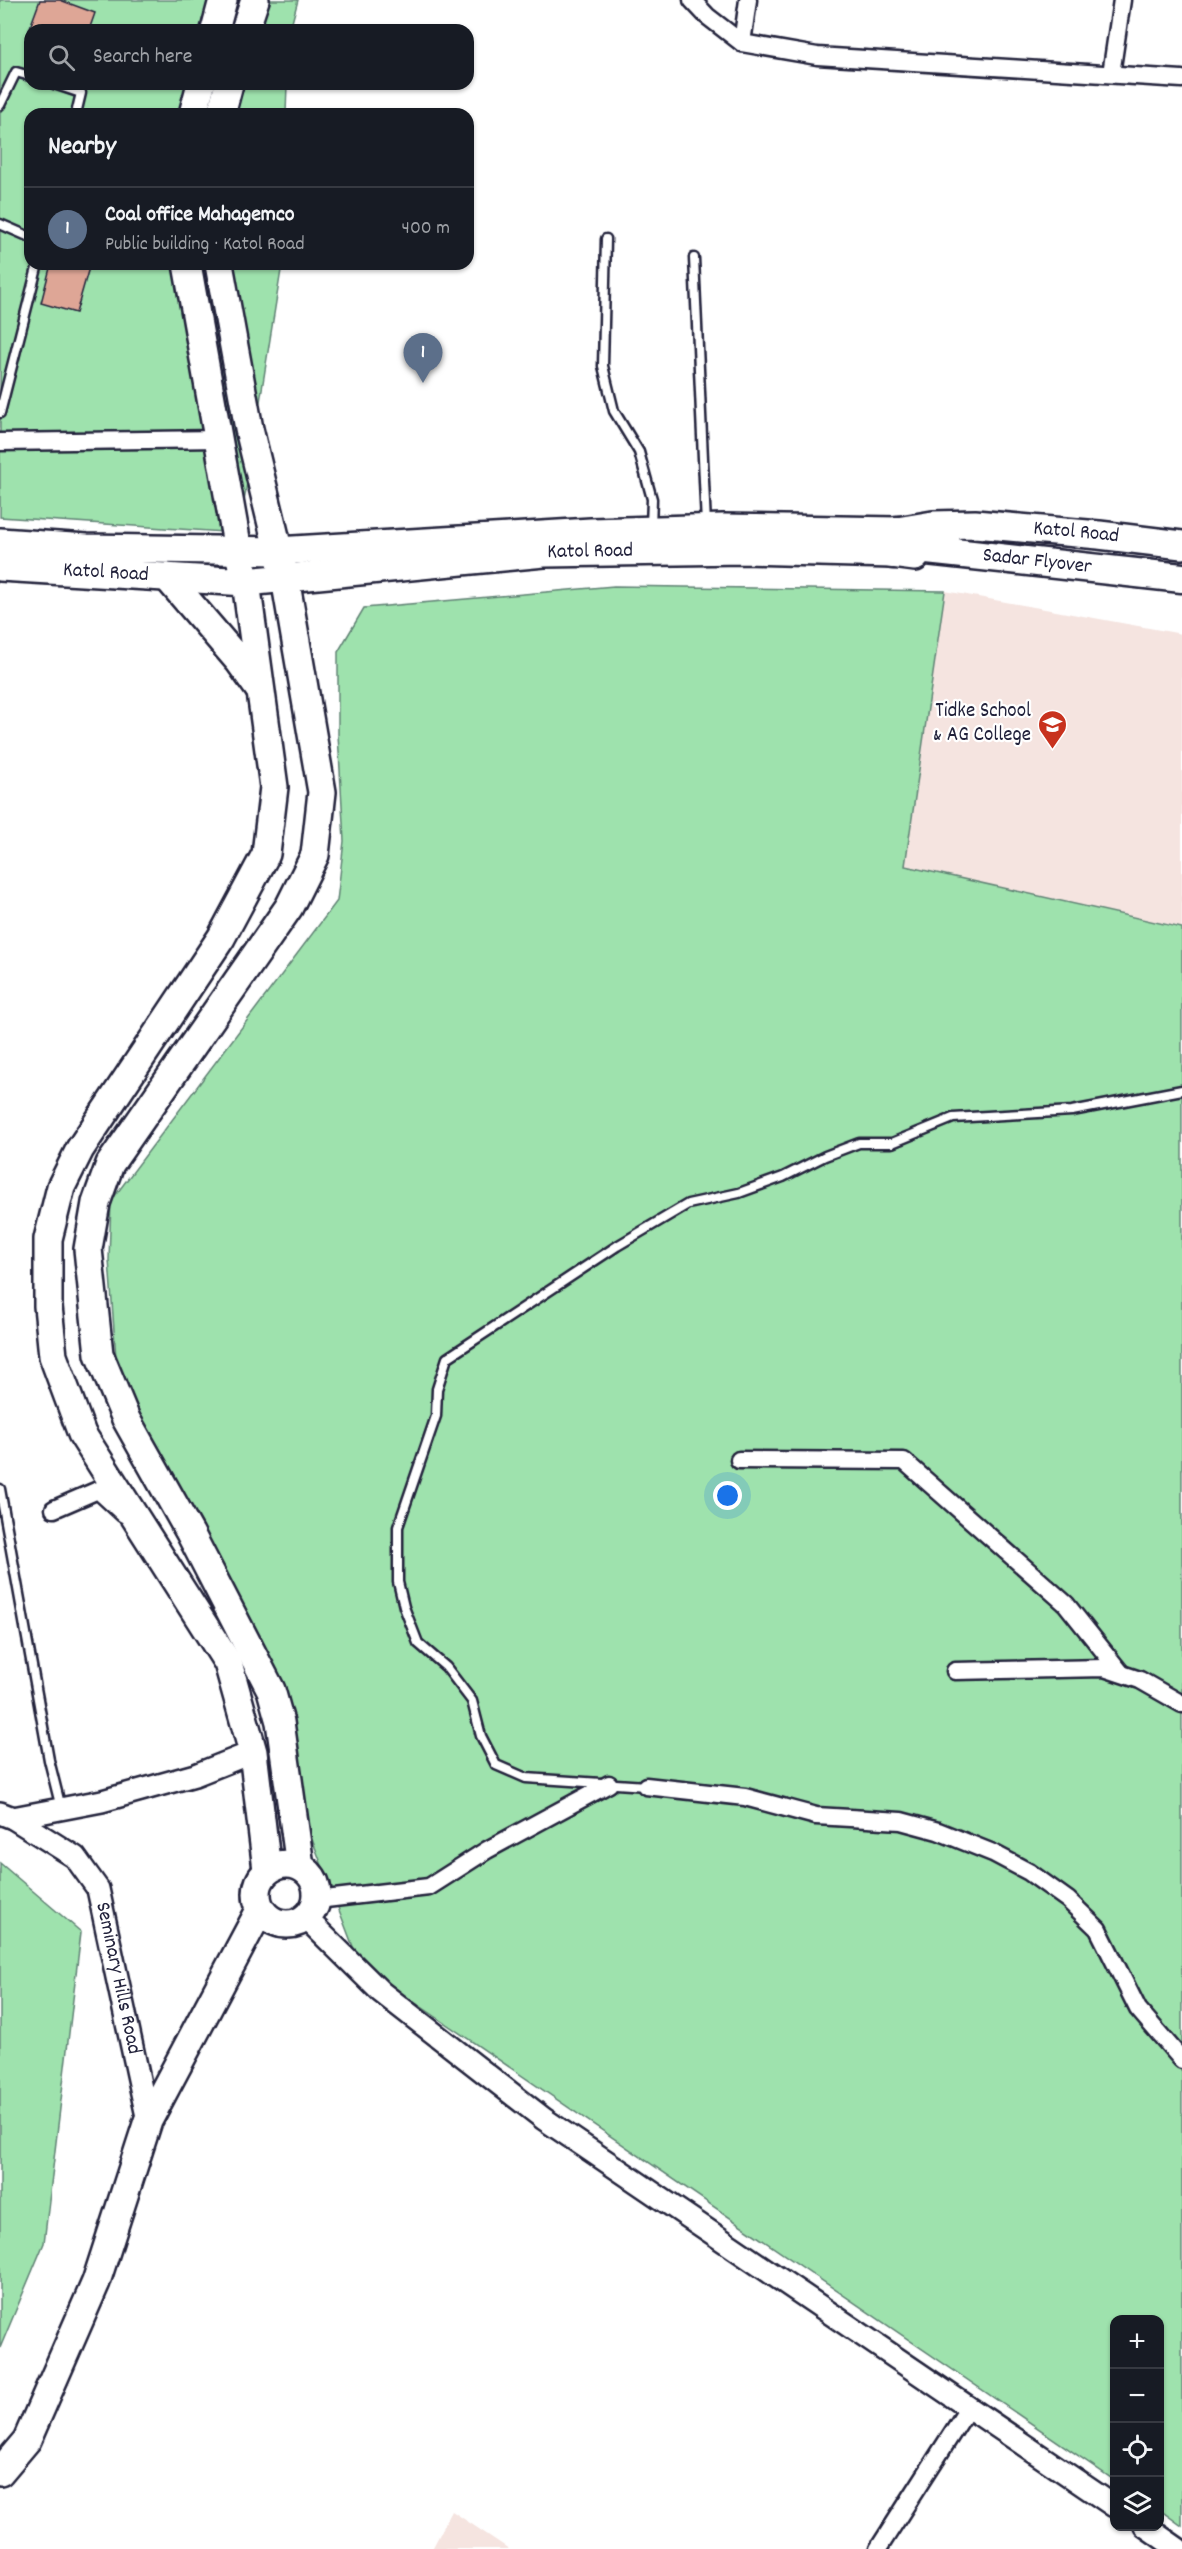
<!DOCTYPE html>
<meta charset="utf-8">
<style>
:root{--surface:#171b24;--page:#242831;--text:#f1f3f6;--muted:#9ea1a6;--line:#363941;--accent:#d93025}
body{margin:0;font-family:Dekko,sans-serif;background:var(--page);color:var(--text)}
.controls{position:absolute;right:18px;bottom:18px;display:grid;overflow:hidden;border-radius:12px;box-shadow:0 2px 4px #0004}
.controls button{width:54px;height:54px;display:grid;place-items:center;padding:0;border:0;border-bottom:2px solid var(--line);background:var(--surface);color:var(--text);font:30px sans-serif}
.you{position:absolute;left:728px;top:1496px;width:21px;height:21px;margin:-15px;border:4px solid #fff;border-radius:50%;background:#1a73e8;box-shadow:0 0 0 9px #1a73e833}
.badge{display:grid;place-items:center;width:39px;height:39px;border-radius:50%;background:var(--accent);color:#fff;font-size:20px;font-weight:700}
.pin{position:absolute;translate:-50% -50px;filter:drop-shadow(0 2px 3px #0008)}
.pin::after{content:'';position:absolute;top:32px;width:21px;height:18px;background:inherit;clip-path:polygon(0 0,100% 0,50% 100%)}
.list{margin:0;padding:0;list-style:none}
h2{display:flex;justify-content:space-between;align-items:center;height:78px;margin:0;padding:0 24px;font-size:26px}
h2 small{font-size:20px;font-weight:400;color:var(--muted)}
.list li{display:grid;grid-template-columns:39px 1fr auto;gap:18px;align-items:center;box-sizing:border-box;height:84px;padding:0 24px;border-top:2px solid var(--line)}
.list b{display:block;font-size:22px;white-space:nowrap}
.list p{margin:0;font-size:20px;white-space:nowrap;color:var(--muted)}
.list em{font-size:20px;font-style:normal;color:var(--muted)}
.icon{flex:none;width:33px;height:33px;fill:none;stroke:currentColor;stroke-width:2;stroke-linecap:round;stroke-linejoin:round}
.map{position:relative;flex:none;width:1182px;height:2549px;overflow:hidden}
.search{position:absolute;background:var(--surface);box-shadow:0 2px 4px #0004;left:24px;top:24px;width:450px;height:66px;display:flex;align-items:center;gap:15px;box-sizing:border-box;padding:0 21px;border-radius:18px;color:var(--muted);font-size:22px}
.panel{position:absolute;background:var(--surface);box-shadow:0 2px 4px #0004;left:24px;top:108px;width:450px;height:162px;border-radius:18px}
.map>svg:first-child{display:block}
</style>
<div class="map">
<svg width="1182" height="2549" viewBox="0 0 1182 2549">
<rect width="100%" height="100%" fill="#fff"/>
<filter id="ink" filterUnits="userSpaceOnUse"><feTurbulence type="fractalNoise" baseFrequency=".0167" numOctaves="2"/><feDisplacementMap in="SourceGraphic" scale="12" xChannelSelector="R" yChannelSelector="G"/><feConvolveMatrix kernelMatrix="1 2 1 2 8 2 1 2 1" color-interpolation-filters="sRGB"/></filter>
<g filter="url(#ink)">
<g fill="#f5e4e0">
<path d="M945 591 1182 634V928L905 867Z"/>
<path d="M452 2511 509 2549H432Z"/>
</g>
<g fill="#9ee2ad" stroke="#608274" stroke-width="1.5">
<path d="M0 0H298L290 30H30V84H287L286 114H30V264H282L239 533 0 517Z"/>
<path d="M614 586 945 591 905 866 1182 928V2526L1160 2510V2320H1114V2480L360 1965 310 1834 292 1769 116 1358 109 1260 111 1201 337 901 344 841 338 734V652L364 608Z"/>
<path d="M0 1863 81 1932 44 2243 0 2348Z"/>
</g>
<g fill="#dea696" stroke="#22223b" stroke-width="1.5">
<path d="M40 0H60L95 13 89 30H29Z"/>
<path d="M51 264H90L76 313 41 303Z"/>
</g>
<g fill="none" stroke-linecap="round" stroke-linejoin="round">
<defs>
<g id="service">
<path d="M54 84 81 93 76 114"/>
<path d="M0 105 16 72 30 76"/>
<path d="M0 224 30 237"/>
<path d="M606 239 603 366 614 411 639 452 652 499 651 526"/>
<path d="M694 258 706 525"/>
<path d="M0 413 38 264"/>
<path d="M0 1489 49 1760 61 1808"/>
<path d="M646 1786 526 1778 496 1765 481 1736 472 1701 446 1667 418 1643 404 1607 398 1582V1527L436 1416 437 1389 447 1358 617 1246 688 1204 739 1193 783 1177 825 1156 859 1143H892L953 1118 1072 1111 1182 1090"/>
</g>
<g id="minor">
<path d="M692 0 707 16 742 43 817 56 1182 79"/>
<path d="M742 43 748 0"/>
<path d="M1111 74 1122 0"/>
<path d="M0 442 220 439"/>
<path d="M739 1460 904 1461 1066 1604 1121 1673"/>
<path d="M54 1509 98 1490 124 1514"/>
<path d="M955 1671 1104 1668 1140 1680 1182 1704"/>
<path d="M646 1786 745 1797 816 1816 901 1821 938 1831 993 1853 1029 1872 1068 1900 1098 1929 1138 2009 1182 2060"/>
<path d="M317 1900 429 1887 487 1850 609 1784"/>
<path d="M878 2549 969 2407"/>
</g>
<g id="tertiary">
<path id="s1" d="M0 1813 13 1818 75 1857 98 1889 148 2121"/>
<path d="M13 1818 102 1801 195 1775 253 1752"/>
<path d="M306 1918 381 1992 544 2119 1114 2506"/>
<path d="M1145 2526 1178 2549"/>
</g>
<g id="primary">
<path d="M215 30 223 0"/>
<path d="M245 30 255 0"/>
<path d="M193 114 201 84"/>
<path d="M221 114 229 84"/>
<path d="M187 264 238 550 246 582 274 787 266 854 221 938 80 1149 61 1187 48 1239V1306L53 1356 82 1434 228 1663 253 1752 267 1870"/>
<path d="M219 264 249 429 285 578 322 792 315 855 289 907 110 1164 96 1203 88 1249 99 1354 126 1419 190 1533 271 1690 280 1722 300 1866"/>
<path id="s2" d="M0 542 87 548 277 551 591 532 723 528 897 531 933 525 975 524 1099 535 1182 545"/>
<path id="s3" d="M0 567 246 582 544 553 744 550 892 554 915 557"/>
<path d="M167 577 239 661 259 689"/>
<circle cx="287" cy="1894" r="30"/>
<path d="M0 2472 27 2440 96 2282 148 2121 260 1910"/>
</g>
<g id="trunk">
<path d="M897 531 946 535"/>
<path id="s4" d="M892 554 927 550 1182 578"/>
</g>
</defs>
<use href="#service" stroke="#22223b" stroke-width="13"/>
<use href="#minor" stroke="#22223b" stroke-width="21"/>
<use href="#tertiary" stroke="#22223b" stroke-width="26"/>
<use href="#primary" stroke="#22223b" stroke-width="32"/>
<use href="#trunk" stroke="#22223b" stroke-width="33"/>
<use href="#service" stroke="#fff" stroke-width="8"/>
<use href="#minor" stroke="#fff" stroke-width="16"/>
<use href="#tertiary" stroke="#fff" stroke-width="21"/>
<use href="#primary" stroke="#fff" stroke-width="27"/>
<use href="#trunk" stroke="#fff" stroke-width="28"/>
</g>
</g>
<defs>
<symbol id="school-pin" viewBox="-11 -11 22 30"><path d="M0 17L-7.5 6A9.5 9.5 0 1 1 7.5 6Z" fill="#c8321e" stroke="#fff"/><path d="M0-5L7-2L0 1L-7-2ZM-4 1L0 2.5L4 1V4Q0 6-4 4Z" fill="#fff"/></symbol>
</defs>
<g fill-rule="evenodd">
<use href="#school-pin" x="1036" y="708" width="33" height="45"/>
</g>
<g text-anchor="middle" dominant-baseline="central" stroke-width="4.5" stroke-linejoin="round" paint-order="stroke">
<g font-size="21" fill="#22223b" stroke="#fff">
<text stroke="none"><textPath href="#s2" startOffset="1078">Katol Road</textPath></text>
<text stroke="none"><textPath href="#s3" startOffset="592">Katol Road</textPath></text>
<text stroke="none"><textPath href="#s4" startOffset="146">Sadar Flyover</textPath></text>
<text stroke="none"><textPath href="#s3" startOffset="106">Katol Road</textPath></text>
<text stroke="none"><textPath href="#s1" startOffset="218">Seminary Hills Road</textPath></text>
</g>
<g font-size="21" fill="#22223b" stroke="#fff" text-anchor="end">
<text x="1031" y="712">Tidke School<tspan x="1031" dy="24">&amp; AG College</tspan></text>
</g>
</g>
</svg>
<div class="controls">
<button>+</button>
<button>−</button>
<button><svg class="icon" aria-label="locate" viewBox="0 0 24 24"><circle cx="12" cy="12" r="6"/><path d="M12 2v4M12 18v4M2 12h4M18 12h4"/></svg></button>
<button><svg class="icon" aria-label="layers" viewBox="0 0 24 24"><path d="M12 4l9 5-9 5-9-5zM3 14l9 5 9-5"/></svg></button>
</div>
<div class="you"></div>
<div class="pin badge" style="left:423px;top:383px;background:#5c6f8a">1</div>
<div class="search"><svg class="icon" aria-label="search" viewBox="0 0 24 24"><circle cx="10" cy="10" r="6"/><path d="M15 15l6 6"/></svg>Search here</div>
<section class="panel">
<h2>Nearby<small></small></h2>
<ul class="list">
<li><span class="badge" style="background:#5c6f8a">1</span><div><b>Coal office Mahagemco</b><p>Public building · Katol Road</p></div><em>400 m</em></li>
</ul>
</section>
</div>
